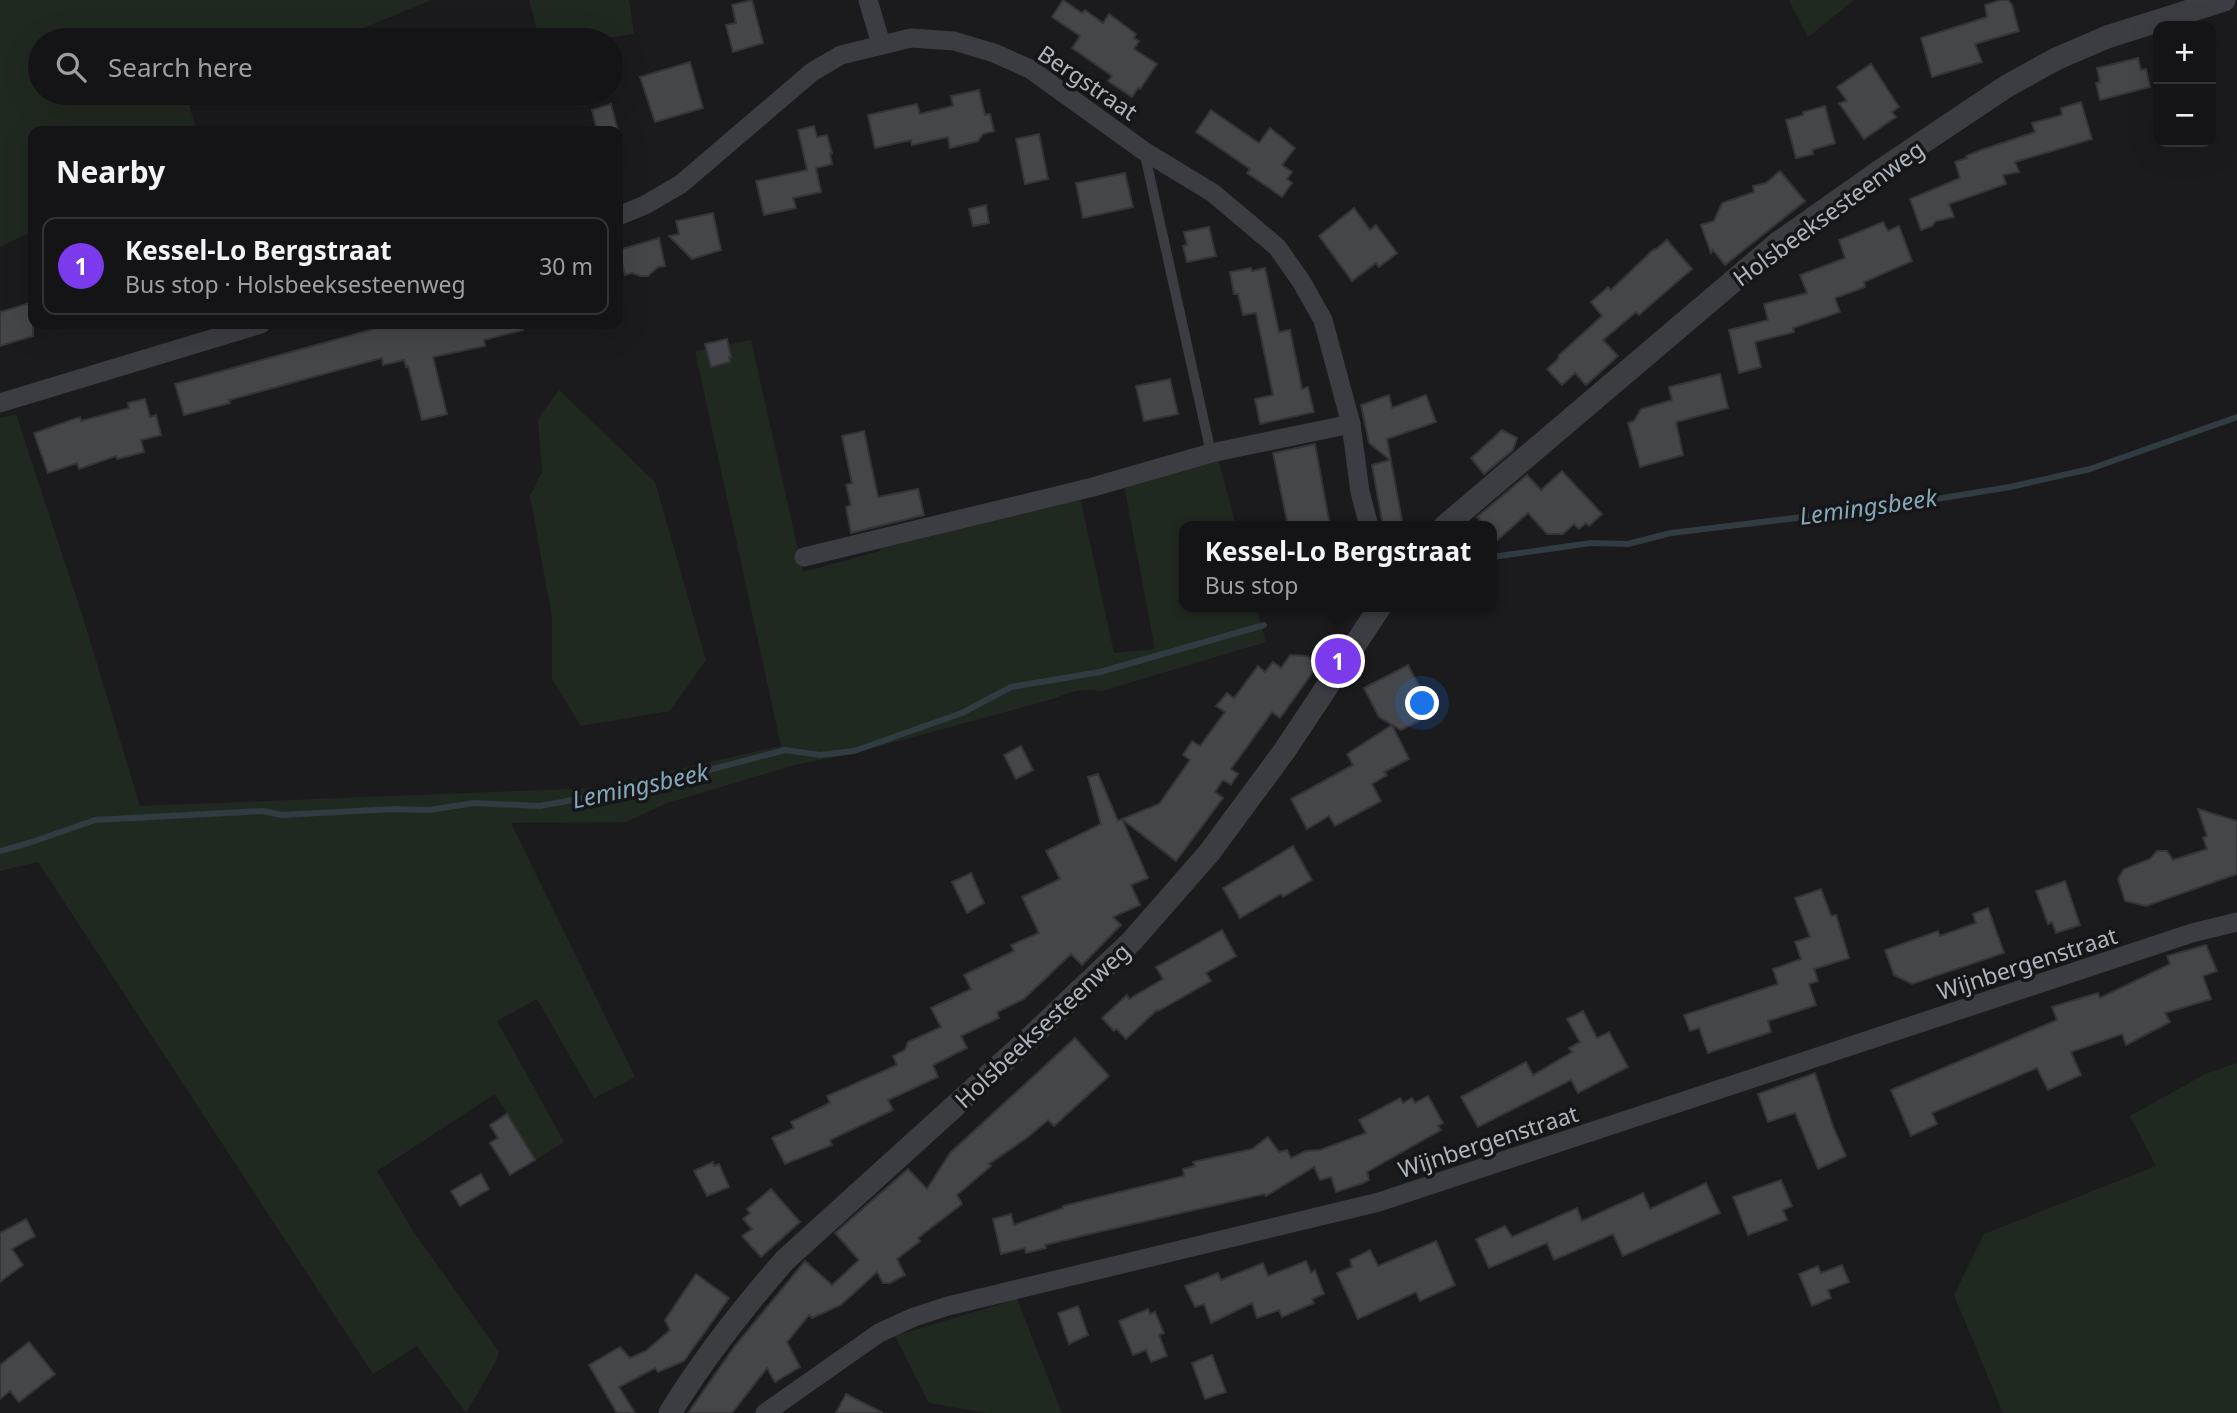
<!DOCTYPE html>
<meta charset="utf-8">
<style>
:root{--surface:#141416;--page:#1d1d1f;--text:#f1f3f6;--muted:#9d9ea1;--line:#333335;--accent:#7c3aed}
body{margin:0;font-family:"Noto Sans",sans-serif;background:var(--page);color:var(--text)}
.controls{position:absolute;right:21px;top:21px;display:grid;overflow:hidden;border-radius:14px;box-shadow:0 7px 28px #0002}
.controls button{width:63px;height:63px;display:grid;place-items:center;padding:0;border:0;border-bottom:2px solid var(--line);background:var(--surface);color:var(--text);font:35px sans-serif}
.you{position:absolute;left:1423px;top:704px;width:24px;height:24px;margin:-18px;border:5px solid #fff;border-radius:50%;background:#1a73e8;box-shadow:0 0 0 10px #1a73e833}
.badge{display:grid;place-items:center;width:46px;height:46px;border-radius:50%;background:var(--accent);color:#fff;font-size:23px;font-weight:700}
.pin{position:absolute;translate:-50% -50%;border:4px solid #fff;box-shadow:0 2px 7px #0006}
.popup{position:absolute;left:1179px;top:521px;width:318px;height:91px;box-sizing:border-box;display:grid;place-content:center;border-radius:14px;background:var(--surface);filter:drop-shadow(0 2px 5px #0005);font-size:23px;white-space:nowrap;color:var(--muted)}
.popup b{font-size:26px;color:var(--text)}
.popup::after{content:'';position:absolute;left:50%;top:100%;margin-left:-14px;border:14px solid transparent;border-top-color:var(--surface)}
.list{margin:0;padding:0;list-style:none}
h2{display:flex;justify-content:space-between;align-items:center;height:91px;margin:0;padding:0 28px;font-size:30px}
h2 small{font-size:23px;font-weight:400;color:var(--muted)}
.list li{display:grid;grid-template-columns:46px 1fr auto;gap:21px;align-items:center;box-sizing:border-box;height:98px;margin:0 14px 14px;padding:0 14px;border:2px solid var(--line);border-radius:14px}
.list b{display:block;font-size:26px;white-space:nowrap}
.list p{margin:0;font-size:23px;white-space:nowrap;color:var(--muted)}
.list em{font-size:23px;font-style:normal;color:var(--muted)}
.icon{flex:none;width:38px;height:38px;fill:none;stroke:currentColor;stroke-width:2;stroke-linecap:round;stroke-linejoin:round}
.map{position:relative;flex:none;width:2237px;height:1413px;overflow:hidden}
.search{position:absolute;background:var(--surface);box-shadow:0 7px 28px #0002;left:28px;top:28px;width:595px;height:77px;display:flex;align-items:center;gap:18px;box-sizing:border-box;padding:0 24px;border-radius:38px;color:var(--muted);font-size:26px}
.panel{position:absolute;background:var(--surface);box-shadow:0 7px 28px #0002;left:28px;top:126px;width:595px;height:203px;border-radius:14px}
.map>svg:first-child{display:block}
</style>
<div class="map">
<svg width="2237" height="1413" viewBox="0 0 2237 1413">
<rect width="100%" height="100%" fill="#1b1b1d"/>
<g fill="#202920">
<path d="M0 0H431L335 40H40V93H211L188 102 197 131H33V231L0 247Z"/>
<path d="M529 0H629L634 34 592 40H540Z"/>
<path d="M1789 0H1854L1808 37Z"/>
<path d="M751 340 803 572 880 551 879 544 1080 497 1114 653 1155 649 1124 485 1218 458 1236 526H1184V607H1256L1266 642 1102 691C1085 688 1071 691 1056 698L855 753 795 765 667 803 626 822 511 823 635 1077 594 1098 537 999 497 1021 564 1142 535 1160 495 1094 377 1171 415 1234 499 1352 495 1363 466 1413 417 1346 373 1374 38 862 0 871V418L16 414 85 624 140 806 595 788 781 746 695 351Z"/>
<path d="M559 390 655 482 706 660 670 711 581 726 552 679V617L530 496 542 472 538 419Z"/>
<path d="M2237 1063V1413H2003L1954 1295 1984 1234 2156 1166 2130 1116 2205 1074Z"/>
<path d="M1017 1299 1062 1413H987L929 1403 895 1336Z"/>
</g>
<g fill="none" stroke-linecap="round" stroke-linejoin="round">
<g stroke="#303c42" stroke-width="6">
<path d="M1492 557 1591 543 1628 544 1671 533 1887 507 2010 487 2090 469 2237 417"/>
<path d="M0 851 32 842 95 820 263 811 281 815 394 809 429 810 474 803 540 806 648 786 785 750 820 755 854 751 962 713 1011 687 1100 672 1264 625"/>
</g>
</g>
<g fill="#45464a" stroke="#353539" stroke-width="2">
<path d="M752 0 763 43 733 52 726 25 736 23 732 5Z"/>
<path d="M1063 0 1082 13 1085 10 1103 23 1109 14 1136 34 1134 38 1139 41 1134 49 1157 64 1140 89 1138 88 1132 97 1108 81 1112 76 1072 48 1080 36 1052 17Z"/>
<path d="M2001 0H2008L2012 5 2019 31 1975 44 1982 62 1932 77 1921 38 1987 17 1985 5Z"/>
<path d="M2138 58 2141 70 2146 69 2150 87 2100 100 2096 83 2100 82 2097 68Z"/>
<path d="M690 62 703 108 655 122 640 77Z"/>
<path d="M1871 64 1899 107 1892 112 1896 117 1864 139 1839 103 1847 101 1837 87Z"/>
<path d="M979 90 985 115 990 114 994 131 983 134 978 141 950 148 948 137 912 145 911 140 875 148 868 115 917 104 920 114 953 106 951 96Z"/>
<path d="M2081 102 2092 139 2015 162 2019 172 2003 175 2006 184 1949 204 1954 217 1936 221 1932 226 1921 230 1910 199 1960 178 1955 162 1967 158 1966 156 1981 150 2035 132 2032 123 2062 115 2061 108Z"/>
<path d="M611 104 618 131H597L592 110Z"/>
<path d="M1825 106 1835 143 1812 150 1813 154 1796 158 1786 120 1803 115V112Z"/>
<path d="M1211 110 1259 143 1270 128 1295 148 1282 165 1292 172 1287 179 1292 183 1282 197 1247 173 1250 169 1196 132Z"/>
<path d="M814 126 817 137 827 135 832 153H830L832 164 816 168 821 192 793 198 796 208 764 215 756 181 807 170 798 130Z"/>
<path d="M1039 134 1048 179 1025 184 1016 139Z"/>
<path d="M1780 171 1805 201 1725 265 1713 250 1711 253 1701 225 1714 221 1722 203 1754 192 1753 186 1766 183Z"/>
<path d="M1125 173 1133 207 1083 218 1076 183Z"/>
<path d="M986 205 989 223 973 226 969 209Z"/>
<path d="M1354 208 1370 230 1376 225 1397 253 1379 267 1376 263 1352 281 1319 236Z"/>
<path d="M713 213 721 250 692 259 669 236 679 234 676 221Z"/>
<path d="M1883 222 1888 231 1899 226 1912 261 1864 282 1865 287 1835 298 1840 312 1793 328 1794 332 1755 342 1761 367 1739 373 1729 330 1768 320 1764 304 1807 293 1800 275 1845 258 1839 240Z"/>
<path d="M1209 227 1216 256 1187 262 1183 246 1187 245 1184 232Z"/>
<path d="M659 238 665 266 658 267 648 276H640L632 273 625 275 619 250Z"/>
<path d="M1667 240 1692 269 1639 315 1636 312 1603 340 1618 356 1586 385 1575 373 1562 385 1547 369 1558 359 1559 355 1602 316 1591 302 1608 287 1611 290 1654 249 1655 250Z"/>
<path d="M1251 268 1252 271 1265 268 1279 332 1290 330 1302 389 1308 387 1314 412 1260 424 1255 399 1273 395 1256 313 1243 315 1238 294H1234L1230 272Z"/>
<path d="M33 302V336L0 346V312Z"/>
<path d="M392 324H522L523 330 484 340 485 346 433 357 447 414 422 420 408 366 406 367 404 360 383 365 382 358 229 400 230 403 184 415 175 384Z"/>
<path d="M727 339 731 357H729L730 362 711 367 705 344Z"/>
<path d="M1720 374 1728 408 1676 422 1683 455 1640 467 1628 423 1634 421 1641 409 1672 400 1669 387Z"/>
<path d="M1170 379 1178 414 1144 421 1136 386Z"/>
<path d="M1389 395 1392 408 1426 395 1436 422 1387 439 1403 526H1383L1372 465 1390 460 1369 443 1361 405Z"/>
<path d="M145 399 150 417 156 415 161 435 141 440 144 452 117 459 116 456 79 469 77 463 48 473 34 433 80 417 81 421 129 408 128 403Z"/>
<path d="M1502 430 1517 438 1513 450 1484 474 1471 458Z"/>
<path d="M864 431 878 497 918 489 924 515 851 533 846 507 851 505 846 485 852 483 842 436Z"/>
<path d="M1315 444 1330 526H1288L1273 453Z"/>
<path d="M1562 471 1602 514 1589 526 1586 523 1579 529 1574 524 1563 534H1547L1528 513 1492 545V526H1485L1477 517 1527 475 1541 490Z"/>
<path d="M1290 655 1307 656 1318 665 1280 718 1272 712 1231 769 1238 774 1231 785 1223 780 1215 792 1223 798 1176 861 1122 819 1159 804 1190 760 1183 755 1192 741 1200 746 1225 712 1216 706 1227 693 1234 698 1258 666 1265 672 1273 662 1281 668Z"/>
<path d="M1408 665 1433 713 1401 730 1379 717 1364 688Z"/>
<path d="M1392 725 1409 759 1384 772 1387 775 1372 784 1381 801 1335 826 1329 816 1307 829 1291 799 1353 765 1347 754Z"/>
<path d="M1021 746 1033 770 1016 779 1004 755Z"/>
<path d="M1098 774 1118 821 1122 819 1148 878 1131 885 1140 905 1113 917 1121 925 1082 965 1071 954 1024 999 997 1012 999 1018 961 1036 967 1048 933 1065 938 1077 888 1100 893 1110 830 1140 832 1145 785 1164 772 1138 794 1128 791 1122 830 1103 827 1096 897 1065 893 1056 905 1050 908 1042 941 1027 931 1008 971 989 964 975 1014 951 1011 945 1039 933 1022 897 1060 879 1046 851 1101 824 1088 777Z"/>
<path d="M2198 809 2237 821V874L2146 906 2125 901 2118 879 2124 869 2150 859 2157 851H2167L2173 860 2207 849 2203 838 2207 836Z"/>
<path d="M1293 846 1312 880 1283 897 1281 894 1240 918 1223 888Z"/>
<path d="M971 873 984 903 967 913 952 882Z"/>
<path d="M2065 881 2080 925 2056 933 2052 922 2048 924 2036 891Z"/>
<path d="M1821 889 1831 916 1836 915 1849 958 1814 969 1818 981 1809 984 1816 1005 1768 1021 1771 1032 1708 1053 1699 1028 1690 1031 1684 1015 1778 984 1773 969 1801 959 1795 942 1810 937 1795 898Z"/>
<path d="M1988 908 2004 953 1912 984 1894 975 1885 950 1938 931 1940 936 1976 923 1973 914Z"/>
<path d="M1222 930 1236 956 1206 973 1211 981 1158 1011 1157 1010 1126 1039 1117 1029 1114 1031 1102 1018 1127 995 1129 999 1163 979 1156 967Z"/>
<path d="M2206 945 2217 971 2203 976 2211 999 2165 1013 2170 1022 2126 1045 2122 1034 2071 1052 2081 1075 2048 1090 2037 1068 1932 1113 1937 1124 1911 1136 1891 1090 2057 1020 2052 1007 2098 993 2100 998 2170 964 2167 956Z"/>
<path d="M1583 1011 1597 1038 1609 1032 1628 1067 1578 1093 1571 1080 1478 1127 1461 1097 1526 1062 1533 1075 1572 1052 1569 1048 1580 1042 1567 1019Z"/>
<path d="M1075 1038 1109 1076 1054 1126 1048 1120 1028 1137 989 1164 991 1166 957 1195 962 1204 918 1238 920 1241 897 1259 905 1275 890 1283H883L877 1272 841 1305 812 1318 809 1315 787 1342 800 1367 775 1382 767 1368 732 1413H688L734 1347 805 1261 832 1285 859 1260 835 1233 908 1169 927 1189 950 1153Z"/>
<path d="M1815 1073 1834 1129 1846 1156 1818 1169 1795 1113 1768 1122 1758 1094Z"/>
<path d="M1428 1096 1443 1123 1438 1126 1441 1130 1367 1172 1369 1180 1363 1183 1336 1192 1331 1177 1320 1180 1314 1167 1266 1196 1264 1194 1094 1233 1045 1245 1046 1248 1026 1253 1025 1248 1001 1254 993 1219 1011 1214 1014 1225 1063 1208V1206L1184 1176 1183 1169 1195 1166 1193 1162 1252 1149 1268 1137 1279 1152 1287 1150 1291 1158 1306 1151 1320 1150 1366 1133 1359 1120 1400 1098 1403 1103 1412 1098 1415 1103Z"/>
<path d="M507 1114 535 1160 510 1175 490 1143 498 1138 490 1125Z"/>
<path d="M713 1162 714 1166 719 1164 729 1187 707 1196 694 1171Z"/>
<path d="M481 1174 489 1189 460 1206 451 1191Z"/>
<path d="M1781 1180 1792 1206 1783 1210 1787 1220 1748 1235 1733 1197Z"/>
<path d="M1706 1183 1720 1213 1623 1256 1613 1234 1554 1260 1547 1243 1489 1268 1476 1239 1505 1226 1512 1237 1577 1208 1582 1221 1643 1193 1650 1209Z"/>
<path d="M771 1189 800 1222 761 1257 742 1236 752 1229 743 1219 750 1213 747 1209Z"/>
<path d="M26 1219 35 1236 12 1249 23 1265 0 1282V1233Z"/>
<path d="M1436 1241 1455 1285 1420 1301 1416 1292 1358 1319 1337 1273 1352 1267 1350 1260 1370 1250 1378 1266Z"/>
<path d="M1306 1261 1311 1273 1315 1270 1324 1294 1312 1299 1314 1303 1282 1317 1279 1310 1257 1318 1252 1303 1211 1323 1204 1304 1195 1307 1185 1286 1218 1273 1221 1280 1263 1263 1268 1276Z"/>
<path d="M1842 1265 1849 1282 1828 1290 1831 1298 1812 1306 1799 1274 1818 1266 1821 1273Z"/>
<path d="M696 1274 729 1298 684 1361 658 1372 655 1368 619 1387 635 1413H617L589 1365 620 1347 630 1358 646 1351 670 1330 665 1320Z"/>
<path d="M1078 1306 1088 1335 1069 1344 1058 1313Z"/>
<path d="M1148 1309 1150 1314 1155 1312 1164 1333 1159 1335 1167 1356 1151 1362 1146 1350 1133 1355 1119 1321Z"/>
<path d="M29 1342 55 1374 19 1402 10 1391 0 1399V1365Z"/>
<path d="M1212 1355 1226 1392 1205 1399 1192 1363Z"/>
<path d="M846 1394 883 1413H836Z"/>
</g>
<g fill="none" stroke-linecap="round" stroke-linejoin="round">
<path stroke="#3b3d42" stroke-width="10" d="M1144 151 1211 453"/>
<g stroke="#3b3d42" stroke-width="19">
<path d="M868 0 881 44"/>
<path d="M618 216 645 205 681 184 812 72 841 55 911 38 954 41 994 53 1030 69 1144 151 1213 193 1277 247 1301 281 1323 320 1351 424 1360 492 1369 526"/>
<path d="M0 403 261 324"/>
<path d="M804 557 1093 487 1211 453 1351 424"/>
<path d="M765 1413 879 1333 914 1317 948 1306 1379 1202 2192 933 2237 922"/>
</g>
<g stroke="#3b3d42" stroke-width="23">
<path d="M1445 526 1778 243 1883 169 2007 86 2056 59 2107 37 2224 0"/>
<path d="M670 1413C703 1359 743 1308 785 1260L1032 1036 1132 941 1209 853 1285 750 1380 607"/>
</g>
</g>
<g text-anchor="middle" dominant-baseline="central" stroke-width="7" stroke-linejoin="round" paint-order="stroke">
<g font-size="23" fill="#adb4bd" stroke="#161618">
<text transform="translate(1088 82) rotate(34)">Bergstraat</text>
<text transform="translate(1828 213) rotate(-36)">Holsbeeksesteenweg</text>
<text transform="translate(2027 963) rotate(-18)">Wijnbergenstraat</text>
<text transform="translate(1042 1025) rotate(-43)">Holsbeeksesteenweg</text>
<text transform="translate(1488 1141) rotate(-18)">Wijnbergenstraat</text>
</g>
<g font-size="24" font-style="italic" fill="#84a7b8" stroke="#161618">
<text transform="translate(1868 506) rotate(-8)">Lemingsbeek</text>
<text transform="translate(640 785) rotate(-12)">Lemingsbeek</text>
</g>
</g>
</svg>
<div class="controls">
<button>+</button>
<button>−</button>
</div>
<div class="you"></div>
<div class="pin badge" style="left:1338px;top:661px">1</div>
<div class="popup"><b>Kessel-Lo Bergstraat</b>Bus stop</div>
<div class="search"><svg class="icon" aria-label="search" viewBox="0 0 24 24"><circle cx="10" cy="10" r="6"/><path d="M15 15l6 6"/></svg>Search here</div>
<section class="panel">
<h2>Nearby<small></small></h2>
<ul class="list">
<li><span class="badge">1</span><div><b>Kessel-Lo Bergstraat</b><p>Bus stop · Holsbeeksesteenweg</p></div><em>30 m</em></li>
</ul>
</section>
</div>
